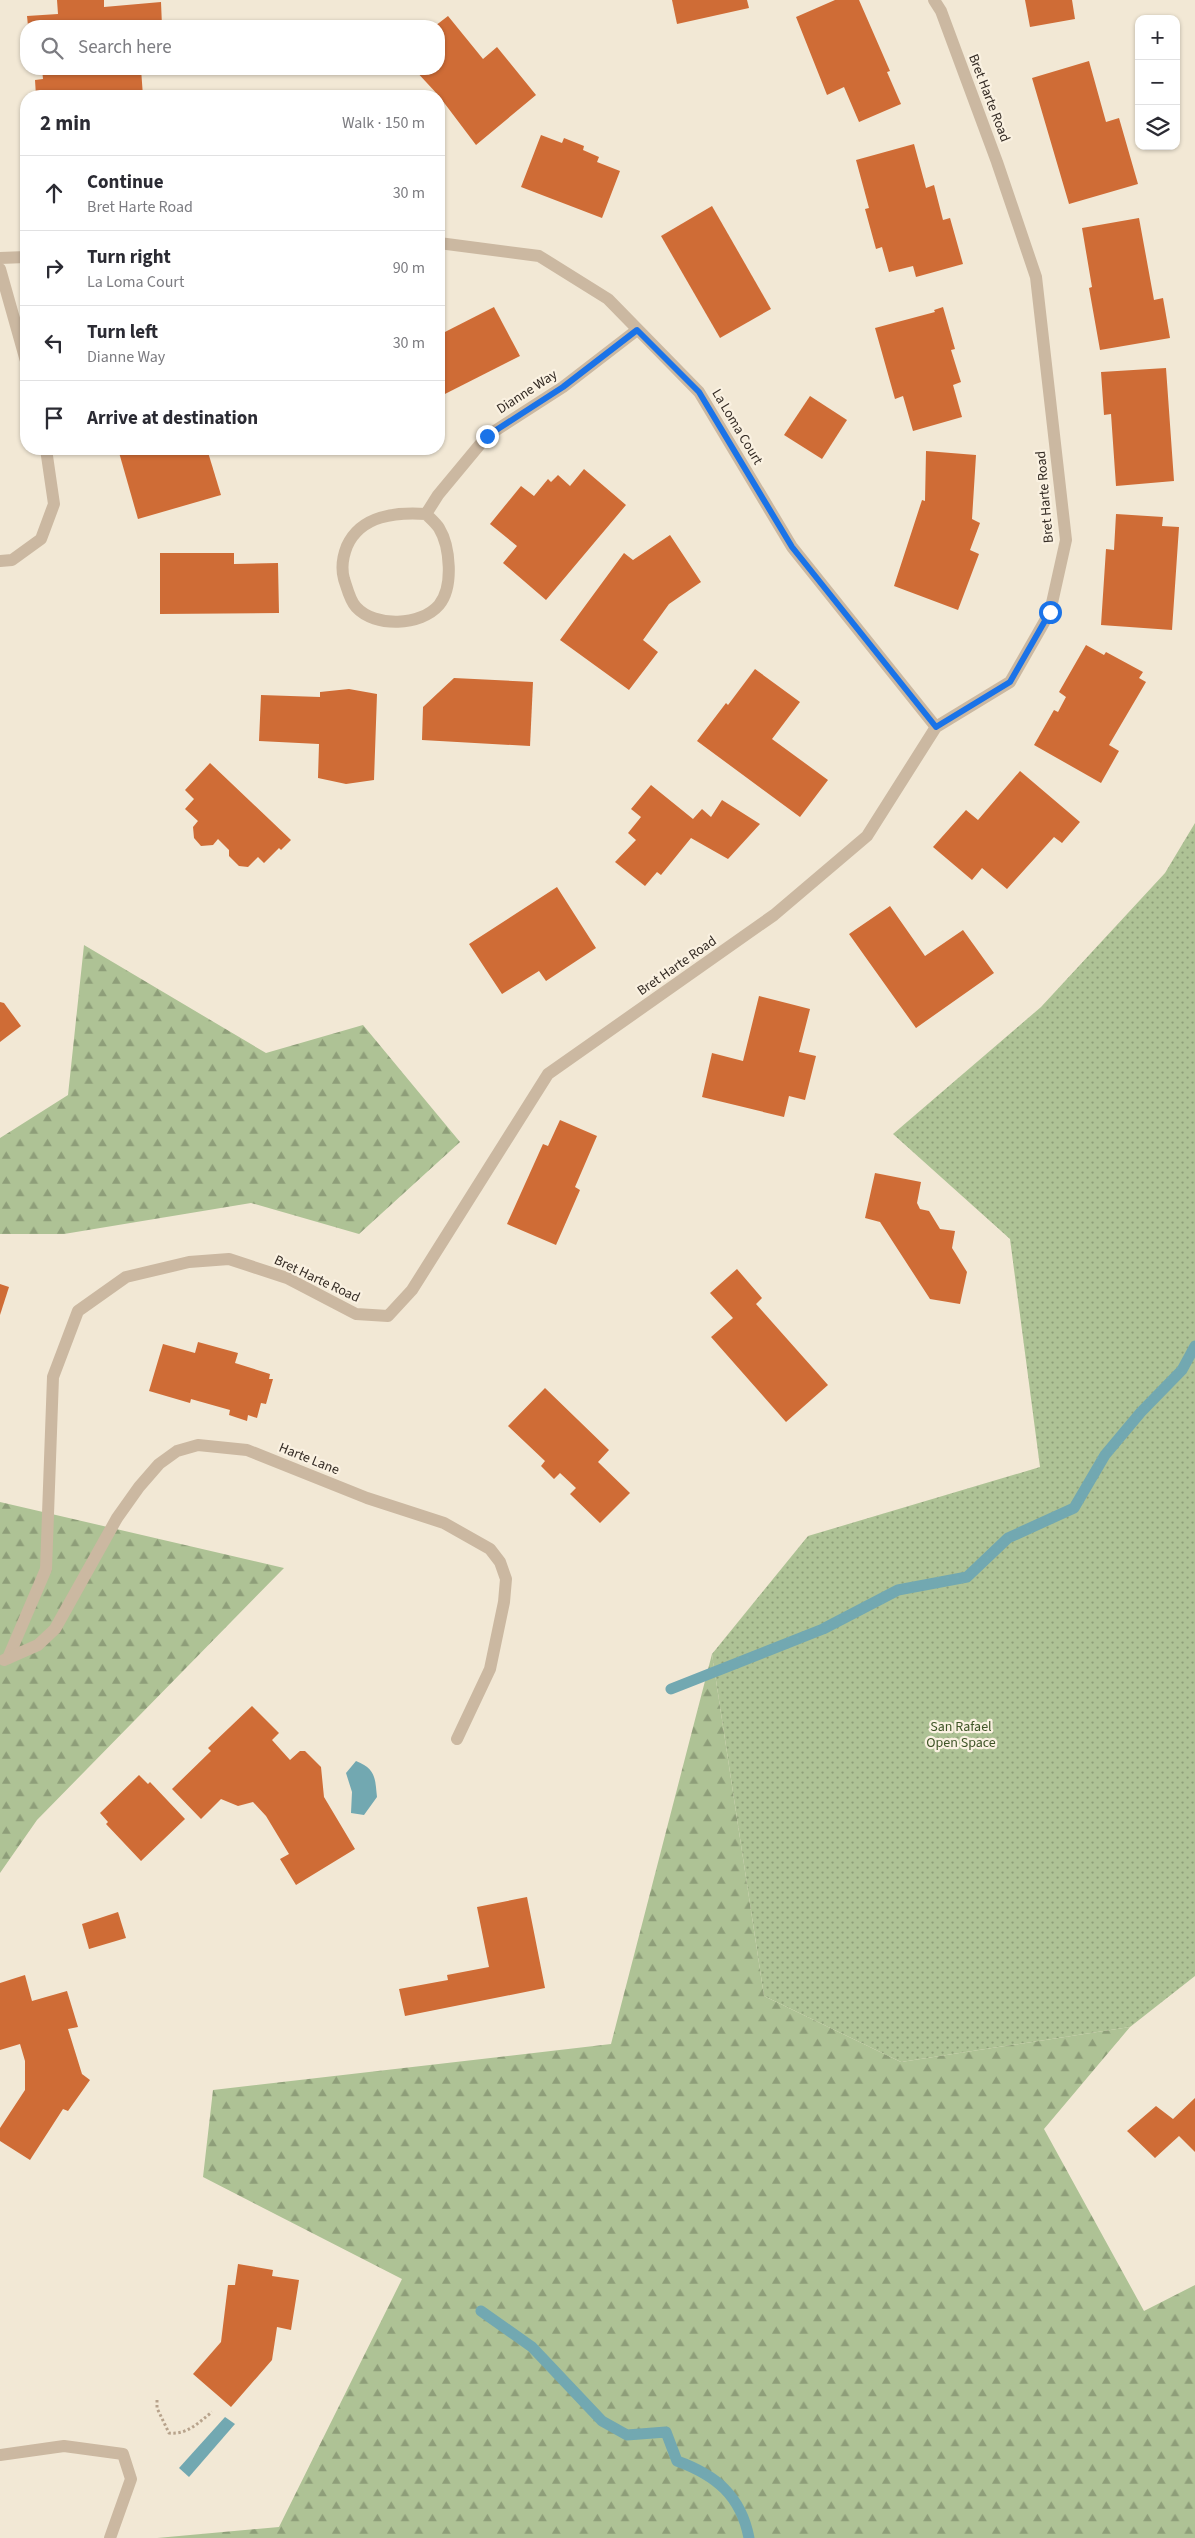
<!DOCTYPE html>
<meta charset="utf-8">
<style>
:root{--surface:#fff;--page:#f7f7f7;--text:#2b2b33;--muted:#7c7c81;--line:#e1e1e2}
body{margin:0;font-family:"Source Sans 3",sans-serif;background:var(--page);color:var(--text)}
.controls{position:absolute;right:15px;top:15px;display:grid;overflow:hidden;border-radius:10px;box-shadow:0 1px 4px #0004}
.controls button{width:45px;height:45px;display:grid;place-items:center;padding:0;border:0;border-bottom:1px solid var(--line);background:var(--surface);color:var(--text);font:25px sans-serif}
.stop{position:absolute;width:15px;height:15px;margin:-11px;border:4px solid #1a73e8;border-radius:50%;background:#fff}
.stop.end{background:#1a73e8;border-color:#fff;box-shadow:0 1px 5px #0008}
.list{margin:0;padding:0;list-style:none}
h2{display:flex;justify-content:space-between;align-items:center;height:65px;margin:0;padding:0 20px;font-size:21px}
h2 small{font-size:16px;font-weight:400;color:var(--muted)}
.list li{display:grid;grid-template-columns:32px 1fr auto;gap:15px;align-items:center;box-sizing:border-box;height:75px;padding:0 20px;border-top:1px solid var(--line)}
.list b{display:block;font-size:19px;white-space:nowrap}
.list p{margin:0;font-size:16px;white-space:nowrap;color:var(--muted)}
.list em{font-size:16px;font-style:normal;color:var(--muted)}
.icon{flex:none;width:28px;height:28px;fill:none;stroke:currentColor;stroke-width:2;stroke-linecap:round;stroke-linejoin:round}
.map{position:relative;flex:none;width:1195px;height:2538px;overflow:hidden}
.search{position:absolute;background:var(--surface);box-shadow:0 1px 4px #0004;left:20px;top:20px;width:425px;height:55px;display:flex;align-items:center;gap:12px;box-sizing:border-box;padding:0 18px;border-radius:20px;color:var(--muted);font-size:19px}
.panel{position:absolute;background:var(--surface);box-shadow:0 1px 4px #0004;left:20px;top:90px;width:425px;height:365px;border-radius:20px}
.map>svg:first-child{display:block}
</style>
<div class="map">
<svg width="1195" height="2538" viewBox="0 0 1195 2538">
<defs>
<pattern id="green-dots" width="8" height="8" patternUnits="userSpaceOnUse" patternTransform="scale(1.25)"><rect width="8" height="8" fill="#aec295"/><path d="M2 2h.1M6 6h.1" fill="none" stroke="#8e9e79" stroke-width="1.8" stroke-linecap="round"/></pattern>
<pattern id="forest-firs" width="22" height="20" patternUnits="userSpaceOnUse" patternTransform="scale(1.25)"><rect width="22" height="20" fill="#aec295"/><path d="M5 1l3.5 6h-7zM16 11l3.5 6h-7z" fill="#8e9e79"/></pattern>
</defs>
<rect width="100%" height="100%" fill="#f2e8d5"/>
<path fill="url(#green-dots)" d="M1195 823V1976L1130 2027 901 2062 764 1996 712 1654 808 1536 1040 1467 1010 1239 893 1134 1041 1007 1165 873Z"/>
<g fill="url(#forest-firs)">
<path d="M84 945 266 1053 363 1025 460 1142 359 1234 251 1203 64 1234H0V1138L68 1095Z"/>
<path d="M0 1502 284 1568 37 1820 0 1873Z"/>
<path d="M712 1654 764 1996 901 2062 1130 2027 1044 2129 1144 2311 1195 2285V2538H157L279 2527 402 2279 203 2177 213 2090 611 2044Z"/>
</g>
<g fill="#72a8b1">
<path d="M356 1761C376 1769 375 1778 377 1797L364 1815 351 1813 352 1792 346 1773Z"/>
<path d="M225 2417 235 2424 189 2477 179 2468Z"/>
</g>
<g fill="none" stroke-linecap="round" stroke-linejoin="round">
<g stroke="#72a8b1" stroke-width="11">
<path d="M671 1689 823 1629 898 1590 967 1577 1008 1538 1074 1508 1105 1455 1141 1412 1182 1370 1195 1346"/>
<path d="M481 2311 532 2347 602 2421 627 2435 666 2432 677 2461C716 2475 741 2496 749 2538"/>
</g>
</g>
<g fill="#cf6c36">
<path d="M57 0H104V7L161 2 162 26H28L27 16 58 14Z"/>
<path d="M672 0H747L749 8 677 24Z"/>
<path d="M835 0H859L890 71 887 72 901 104 859 122 844 87 827 95 796 17Z"/>
<path d="M1025 0H1072L1075 19 1030 27Z"/>
<path d="M448 16 483 59 497 47 536 95 476 145 439 96 414 69H439V26H435Z"/>
<path d="M1089 61 1106 122 1119 118 1138 184 1069 204 1032 78Z"/>
<path d="M42 69H141L143 96H36L35 80 43 79Z"/>
<path d="M541 135 562 143 564 138 584 146 583 150 599 157 597 162 620 171 602 218 521 187Z"/>
<path d="M914 144 926 188 934 185 943 220 950 218 963 264 916 277 913 266 889 272 882 247 876 249 865 209 869 208 856 160Z"/>
<path d="M712 206 771 309 720 338 661 236Z"/>
<path d="M1139 218 1154 300 1163 298 1170 338 1100 350 1089 288 1092 287 1082 228Z"/>
<path d="M494 307 520 356 439 397V335Z"/>
<path d="M943 307 955 349 951 350 961 382 953 385 962 417 913 431 903 396 895 399 875 328 935 312 934 310Z"/>
<path d="M1166 368 1174 481 1116 486 1111 414 1104 415 1101 372Z"/>
<path d="M810 396 847 420 822 459 784 435Z"/>
<path d="M118 449H207L221 495 138 519Z"/>
<path d="M926 451 976 455 972 519 980 523 970 550 979 554 958 610 894 586 922 500 925 501Z"/>
<path d="M584 469 626 505 546 600 503 563 517 546 490 524 521 486 534 496 548 479 551 482 558 475 570 486Z"/>
<path d="M1116 514 1163 517 1162 526 1179 527 1172 630 1101 625 1106 549 1114 550Z"/>
<path d="M670 535 701 582 669 604 643 640 658 652 629 690 560 640 624 553 633 560Z"/>
<path d="M160 553H234V564L278 563 279 613 160 614Z"/>
<path d="M1086 645 1104 655 1106 652 1143 672 1139 678 1146 682 1109 745 1119 751 1101 783 1034 745 1054 710 1058 712 1066 697 1059 692Z"/>
<path d="M755 669 800 702 772 739 828 780 800 817 697 741 726 703 728 705Z"/>
<path d="M454 678 533 682 530 746 422 740 423 707Z"/>
<path d="M349 689 377 694 374 780 346 784 318 778 319 744 259 741 261 695 320 697V692Z"/>
<path d="M210 763 291 840 281 850 279 848 264 863 258 857 248 867 239 866 229 856V850L218 839 213 845 201 846 194 838 193 827 198 821 185 809 194 799 185 790Z"/>
<path d="M1020 771 1080 822 1062 843 1054 837 1007 889 982 868 972 880 933 847 966 810 978 820Z"/>
<path d="M651 785 693 819 702 809 711 817 722 800 760 824 728 859 691 838 661 875 657 872 645 886 615 862 636 840 628 833 641 817 631 809Z"/>
<path d="M557 887 596 948 546 981 539 971 502 994 469 944Z"/>
<path d="M890 906 925 956 963 930 994 973 916 1028 849 934Z"/>
<path d="M759 996 810 1009 799 1052 816 1056 805 1100 789 1096 784 1117 702 1097 712 1053 743 1061Z"/>
<path d="M0 1002 4 1003 21 1026 0 1042Z"/>
<path d="M560 1120 597 1136 575 1187 580 1190 556 1245 507 1224 543 1144 548 1146Z"/>
<path d="M875 1173 921 1182 917 1203 920 1209 929 1211 940 1229 955 1231 952 1248 967 1272 960 1304 930 1299 880 1222 865 1218Z"/>
<path d="M737 1269 762 1298 756 1304 828 1385 786 1422 711 1337 733 1318 710 1293Z"/>
<path d="M0 1284 9 1287 0 1315Z"/>
<path d="M198 1342 238 1353 235 1363 270 1374 269 1379H273L266 1404 261 1403 257 1418 248 1415 247 1421 229 1415 230 1410 191 1399 190 1403 149 1391 163 1344 195 1353Z"/>
<path d="M545 1388 609 1450 598 1462 630 1493 600 1523 570 1494 576 1488 560 1473 554 1479 541 1466 545 1461 508 1426Z"/>
<path d="M252 1706 279 1733 272 1740 290 1760 300 1751H305L321 1767 324 1797 355 1849 296 1885 280 1859 289 1854 266 1816 253 1802 238 1806 221 1799 201 1819 172 1789 211 1751 208 1748Z"/>
<path d="M139 1775 148 1784 150 1782 185 1819 141 1861 106 1824 108 1822 100 1813Z"/>
<path d="M527 1897 545 1988 405 2016 399 1989 448 1980 447 1975 489 1967 477 1907Z"/>
<path d="M118 1912 126 1938 89 1949 82 1924Z"/>
<path d="M25 1975 32 2001 67 1991 78 2027 68 2029 82 2074 90 2080 68 2111 63 2109 30 2160 0 2141V2128L25 2090V2061L20 2044 0 2050V1983Z"/>
<path d="M1195 2098V2152L1179 2136 1155 2158 1127 2131 1156 2106 1173 2119Z"/>
<path d="M238 2264 273 2270 272 2276 299 2280 291 2330 277 2327 272 2360 231 2407 193 2374 221 2342 228 2285H235Z"/>
</g>
<g fill="none" stroke-linecap="round" stroke-linejoin="round">
<path stroke="#b7a28b" stroke-width="3" stroke-dasharray="2.5 2.5" stroke-linecap="butt" d="M157 2400V2408L169 2433C187 2435 198 2423 212 2412"/>
<g stroke="#cbb8a1" stroke-width="12">
<path d="M439 243 539 256 608 299 699 392 792 547 936 727"/>
<path d="M0 258 26 257"/>
<path d="M0 269 26 361"/>
<path d="M426 514C430 518 436 523 439 528 450 546 454 587 439 605 421 626 375 628 356 607 350 601 347 588 344 579 341 568 343 556 347 546 361 515 396 512 426 514L438 495 487 436 563 387 637 330"/>
<path d="M0 561 12 560 41 539 54 504 46 449"/>
<path d="M8 1658 46 1569 53 1377 78 1311 126 1277 189 1262 229 1259 287 1278 356 1314 388 1316 412 1290 548 1074 774 915 867 836 936 727 1010 682 1050 612 1066 540 1036 277 997 162 941 11 934 0"/>
<path d="M4 1660 38 1645 55 1629 117 1518 139 1487 159 1464 177 1451 198 1445 247 1450 367 1498 444 1523 490 1549 500 1562 506 1579 504 1602 490 1669 457 1739"/>
<path d="M0 2455 64 2446 123 2454 131 2479 110 2538"/>
</g>
</g>
<g fill="none" stroke-linecap="round" stroke-linejoin="round">
<path stroke="#1a73e8" stroke-width="6" d="M487 436 563 387 637 330 699 392 792 547 936 727 1010 682 1050 612"/>
</g>
<g text-anchor="middle" dominant-baseline="central" stroke-width="4.5" stroke-linejoin="round" paint-order="stroke">
<g font-size="14" fill="#342b24" stroke="#faf1e1">
<text transform="translate(989 98) rotate(69)">Bret Harte Road</text>
<text transform="translate(527 392) rotate(-33)">Dianne Way</text>
<text transform="translate(737 427) rotate(59)">La Loma Court</text>
<text transform="translate(1045 497) rotate(-95)">Bret Harte Road</text>
<text transform="translate(677 966) rotate(-35)">Bret Harte Road</text>
<text transform="translate(317 1279) rotate(25)">Bret Harte Road</text>
<text transform="translate(309 1459) rotate(22)">Harte Lane</text>
</g>
<g font-size="14" fill="#3e5426" stroke="#faf1e1">
<text x="961" y="1727">San Rafael<tspan x="961" dy="16">Open Space</tspan></text>
</g>
</g>
</svg>
<div class="controls">
<button>+</button>
<button>−</button>
<button><svg class="icon" aria-label="layers" viewBox="0 0 24 24"><path d="M12 4l9 5-9 5-9-5zM3 14l9 5 9-5"/></svg></button>
</div>
<div class="stop" style="left:1050px;top:612px"></div>
<div class="stop end" style="left:487px;top:436px"></div>
<div class="search"><svg class="icon" aria-label="search" viewBox="0 0 24 24"><circle cx="10" cy="10" r="6"/><path d="M15 15l6 6"/></svg>Search here</div>
<section class="panel">
<h2>2 min<small>Walk · 150 m</small></h2>
<ul class="list">
<li><svg class="icon" aria-label="ahead" viewBox="0 0 24 24"><path d="M12 20V5M6 11l6-6 6 6"/></svg><div><b>Continue</b><p>Bret Harte Road</p></div><em>30 m</em></li>
<li><svg class="icon" aria-label="right" viewBox="0 0 24 24"><path d="M7 20v-9h11M14 6l5 5-5 5"/></svg><div><b>Turn right</b><p>La Loma Court</p></div><em>90 m</em></li>
<li><svg class="icon" aria-label="left" viewBox="0 0 24 24"><path d="M17 20v-9H6M10 6l-5 5 5 5"/></svg><div><b>Turn left</b><p>Dianne Way</p></div><em>30 m</em></li>
<li><svg class="icon" aria-label="arrive" viewBox="0 0 24 24"><path d="M6 21V4h12l-3 4 3 4H6"/></svg><div><b>Arrive at destination</b></div></li>
</ul>
</section>
</div>
